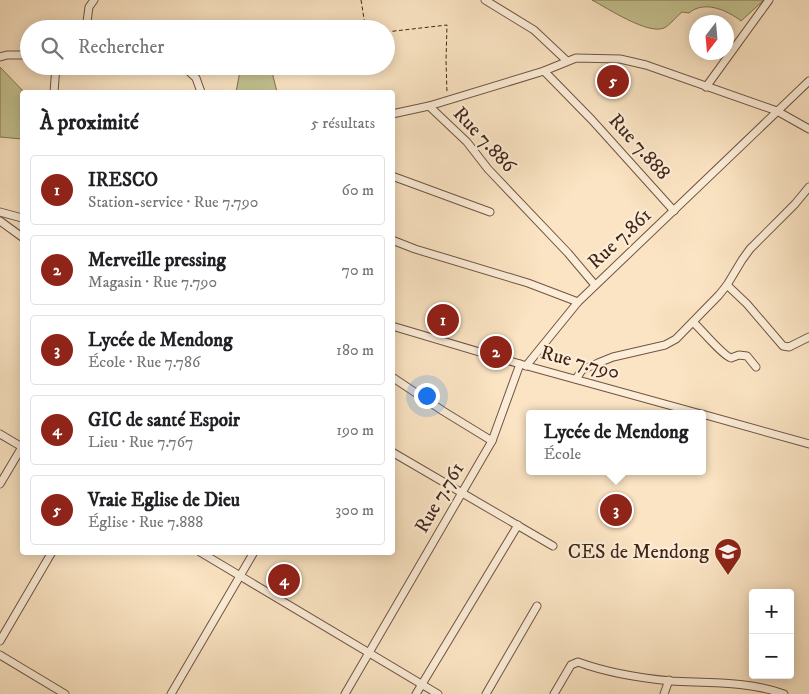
<!DOCTYPE html>
<html lang="fr">
<meta charset="utf-8">
<style>
:root{--surface:#fff;--page:#f6f6f6;--text:#202124;--muted:#757577;--line:#e0e0e0;--accent:#8f2418}
body{margin:0;font-family:"IM FELL DW Pica",serif;background:var(--page);color:var(--text)}
.controls{position:absolute;right:15px;bottom:15px;display:grid;overflow:hidden;border-radius:5px;box-shadow:0 2px 12px #0003}
.controls button{width:45px;height:45px;display:grid;place-items:center;padding:0;border:0;border-bottom:1px solid var(--line);background:var(--surface);color:var(--text);font:25px sans-serif}
.compass{position:absolute;left:689px;top:15px;width:45px;height:45px;border-radius:50%;background:var(--surface);box-shadow:0 2px 12px #0003;rotate:196deg}
.you{position:absolute;left:426px;top:395px;width:18px;height:18px;margin:-12px;border:4px solid #fff;border-radius:50%;background:#1a73e8;box-shadow:0 0 0 8px #1a73e833}
.badge{display:grid;place-items:center;width:32px;height:32px;border-radius:50%;background:var(--accent);color:#fff;font-size:16px;font-weight:700}
.pin{position:absolute;translate:-50% -50%;border:2px solid #fff;box-shadow:0 1px 5px #0006}
.popup{position:absolute;left:526px;top:410px;width:180px;height:65px;box-sizing:border-box;display:grid;place-content:center;border-radius:5px;background:var(--surface);filter:drop-shadow(0 1px 4px #0005);font-size:16px;white-space:nowrap;color:var(--muted)}
.popup b{font-size:19px;color:var(--text)}
.popup::after{content:'';position:absolute;left:50%;top:100%;margin-left:-10px;border:10px solid transparent;border-top-color:var(--surface)}
.list{margin:0;padding:0;list-style:none}
h2{display:flex;justify-content:space-between;align-items:center;height:65px;margin:0;padding:0 20px;font-size:21px}
h2 small{font-size:16px;font-weight:400;color:var(--muted)}
.list li{display:grid;grid-template-columns:32px 1fr auto;gap:15px;align-items:center;box-sizing:border-box;height:70px;margin:0 10px 10px;padding:0 10px;border:1px solid var(--line);border-radius:5px}
.list b{display:block;font-size:19px;white-space:nowrap}
.list p{margin:0;font-size:16px;white-space:nowrap;color:var(--muted)}
.list em{font-size:16px;font-style:normal;color:var(--muted)}
.icon{flex:none;width:28px;height:28px;fill:none;stroke:currentColor;stroke-width:2;stroke-linecap:round;stroke-linejoin:round}
.map{position:relative;flex:none;width:809px;height:694px;overflow:hidden}
.search{position:absolute;background:var(--surface);box-shadow:0 2px 12px #0003;left:20px;top:20px;width:375px;height:55px;display:flex;align-items:center;gap:12px;box-sizing:border-box;padding:0 18px;border-radius:28px;color:var(--muted);font-size:19px}
.panel{position:absolute;background:var(--surface);box-shadow:0 2px 12px #0003;left:20px;top:90px;width:375px;height:465px;border-radius:5px}
.map>svg:first-child{display:block}
</style>
<div class="map">
<svg width="809" height="694" viewBox="0 0 809 694">
<rect width="100%" height="100%" fill="#fbe4c3"/>
<filter id="stains"><feTurbulence type="fractalNoise" baseFrequency=".004" numOctaves="4"/><feColorMatrix values="0 0 0 0 .2 0 0 0 0 .09 0 0 0 0 .02 0 0 0 .5 -.17"/></filter>
<radialGradient id="worn" r=".72"><stop offset=".6" stop-color="#630" stop-opacity="0"/><stop offset="1" stop-color="#630" stop-opacity=".3"/></radialGradient>
<g fill="#c4c290" stroke="#837354">
<path d="M592 0H764L741 21C727 10 704 0 689 13L682 12C676 17 670 25 664 28 648 35 607 8 592 0Z"/>
<path d="M241 66H268L272 72 277 92H236Z"/>
<path d="M0 67 24 92H22V139L0 137Z"/>
</g>
<g fill="none" stroke-linecap="round" stroke-linejoin="round">
<defs>
<g id="street">
<path d="M485 0 534 30 567 61"/>
<path d="M86 29 89 7 94 0"/>
<path d="M0 57 7 55H29"/>
<path d="M183 66 196 78 201 92"/>
<path d="M544 71 429 106 467 142 488 169 568 253 595 285"/>
<path d="M706 87 769 0"/>
<path d="M54 92 56 66"/>
<path d="M392 114 429 106"/>
<path d="M392 176 490 212"/>
<path d="M674 211 592 120 544 71 576 58 620 59 646 65 777 111 809 129"/>
<path d="M0 212 22 218"/>
<path d="M0 221 22 237"/>
<path d="M392 240 415 249 528 283 578 302"/>
<path d="M727 285 747 304 783 346 789 347 809 337"/>
<path d="M693 322C701 329 723 356 731 358L739 355 747 356 756 367"/>
<path d="M392 326 520 364 701 414"/>
<path d="M526 366 578 302 809 81"/>
<path d="M392 377 443 411 492 441"/>
<path d="M576 379 582 370 598 363 613 357 665 345 676 339 719 295 727 285 742 260 750 249 795 204 809 187"/>
<path d="M702 414 809 444"/>
<path d="M0 434 22 447"/>
<path d="M392 452 553 546"/>
<path d="M0 484 22 447"/>
<path d="M200 552 438 694"/>
<path d="M0 641 52 552"/>
<path d="M0 655 65 694"/>
<path d="M171 694 254 552"/>
<path d="M345 694 492 441 520 364"/>
<path d="M416 694 518 525"/>
<path d="M486 694 537 606"/>
<path d="M554 694 571 665 578 662C608 673 639 678 671 681 709 683 748 681 784 694"/>
<path d="M664 694 669 680"/>
</g>
</defs>
<use href="#street" stroke="#705442" stroke-width="9"/>
<g stroke="#422417" stroke-width="1" stroke-dasharray="4 2.5" stroke-linecap="butt">
<path d="M361 0 365 25 368 29"/>
<path d="M386 32 447 25 446 61 447 93"/>
</g>
<use href="#street" stroke="#fcedd8" stroke-width="7"/>
</g>
<defs>
<symbol id="school-pin" viewBox="-11 -11 22 30"><path d="M0 17L-7.5 6A9.5 9.5 0 1 1 7.5 6Z" fill="#8f2418" stroke="#fcedd8"/><path d="M0-5L7-2L0 1L-7-2ZM-4 1L0 2.5L4 1V4Q0 6-4 4Z" fill="#fff"/></symbol>
</defs>
<g fill-rule="evenodd">
<use href="#school-pin" x="712" y="536" width="32" height="43"/>
</g>
<g text-anchor="middle" dominant-baseline="central" stroke-width="4.5" stroke-linejoin="round" paint-order="stroke">
<g font-size="20" fill="#422417" stroke="#fcedd8">
<text transform="translate(484 140) rotate(47)">Rue 7.886</text>
<text transform="translate(639 147) rotate(48)">Rue 7.888</text>
<text transform="translate(620 239) rotate(-43)">Rue 7.861</text>
<text transform="translate(580 363) rotate(15)">Rue 7.790</text>
<text transform="translate(440 498) rotate(-60)">Rue 7.761</text>
</g>
<g font-size="20" fill="#422417" stroke="#fcedd8" text-anchor="end">
<text x="709" y="552">CES de Mendong</text>
</g>
</g>
<rect width="100%" height="100%" filter="url(#stains)"/>
<rect width="100%" height="100%" fill="url(#worn)"/>
</svg>
<div class="controls">
<button>+</button>
<button>−</button>
</div>
<svg class="compass" viewBox="-18 -18 36 36"><path d="M0-13l5 13h-10z" fill="#e53935"/><path d="M0 13l5-13h-10z" fill="#757577"/></svg>
<div class="you"></div>
<div class="pin badge" style="left:443px;top:320px">1</div>
<div class="pin badge" style="left:496px;top:352px">2</div>
<div class="pin badge" style="left:616px;top:510px">3</div>
<div class="popup"><b>Lycée de Mendong</b>École</div>
<div class="pin badge" style="left:284px;top:580px">4</div>
<div class="pin badge" style="left:613px;top:81px">5</div>
<div class="search"><svg class="icon" aria-label="search" viewBox="0 0 24 24"><circle cx="10" cy="10" r="6"/><path d="M15 15l6 6"/></svg>Rechercher</div>
<section class="panel">
<h2>À proximité<small>5 résultats</small></h2>
<ul class="list">
<li><span class="badge">1</span><div><b>IRESCO</b><p>Station-service · Rue 7.790</p></div><em>60 m</em></li>
<li><span class="badge">2</span><div><b>Merveille pressing</b><p>Magasin · Rue 7.790</p></div><em>70 m</em></li>
<li><span class="badge">3</span><div><b>Lycée de Mendong</b><p>École · Rue 7.786</p></div><em>180 m</em></li>
<li><span class="badge">4</span><div><b>GIC de santé Espoir</b><p>Lieu · Rue 7.767</p></div><em>190 m</em></li>
<li><span class="badge">5</span><div><b>Vraie Eglise de Dieu</b><p>Église · Rue 7.888</p></div><em>300 m</em></li>
</ul>
</section>
</div>
